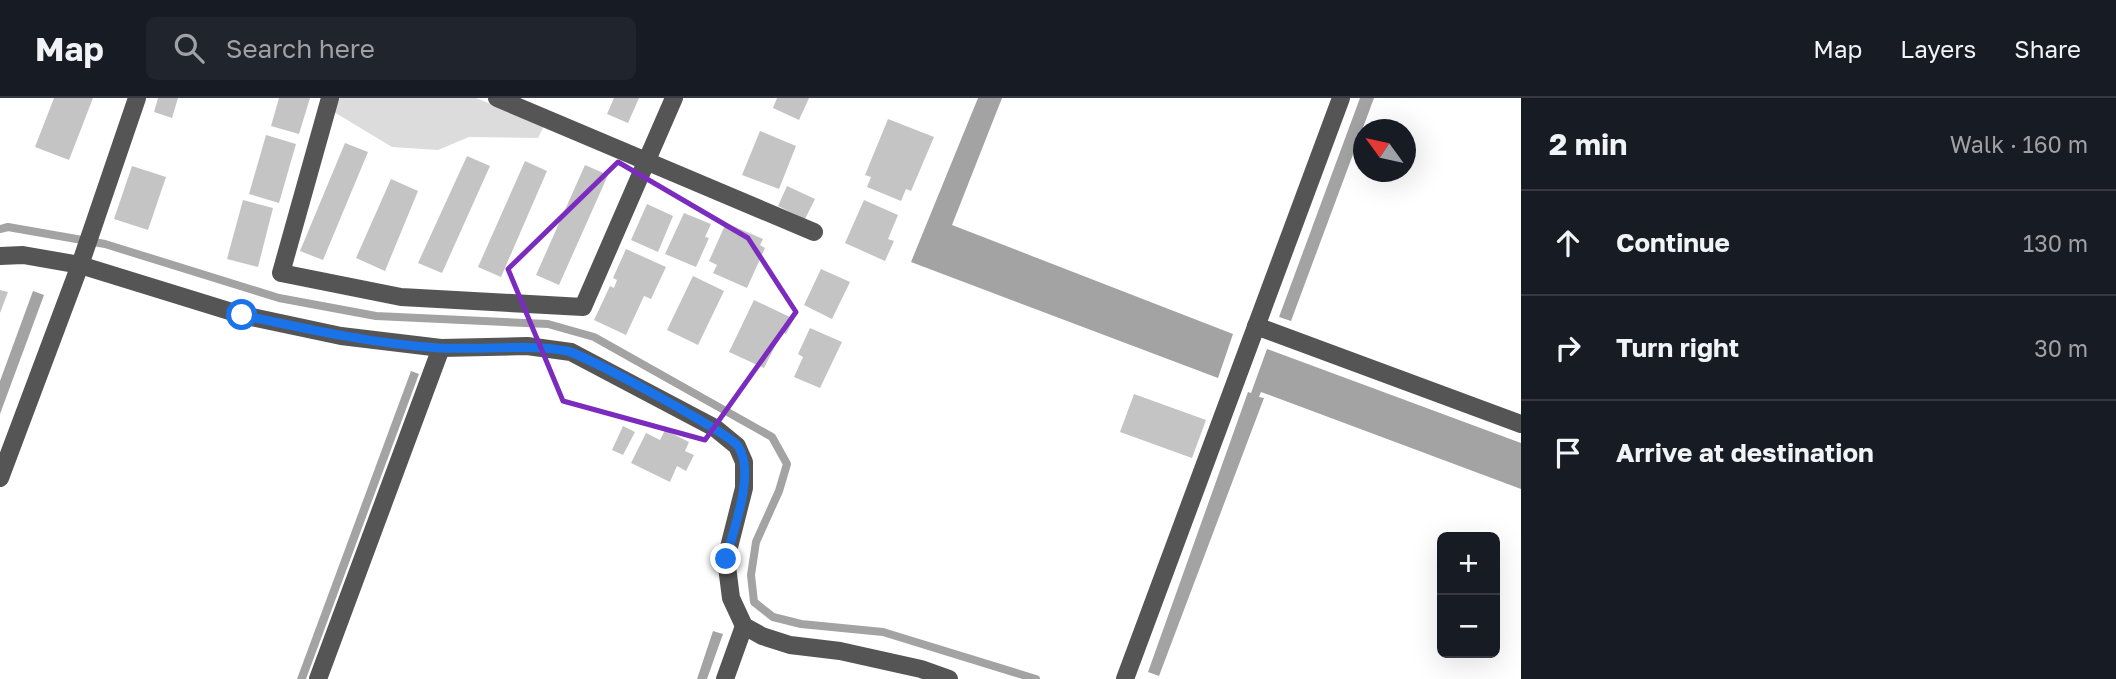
<!DOCTYPE html>
<meta charset="utf-8">
<style>
:root{--surface:#171b24;--page:#20242c;--text:#f1f3f6;--muted:#9ea1a6;--line:#363941}
body{margin:0;font-family:"Golos Text",sans-serif;background:var(--page);color:var(--text)}
.controls{position:absolute;right:21px;bottom:21px;display:grid;overflow:hidden;border-radius:10px;box-shadow:0 7px 28px #0002}
.controls button{width:63px;height:63px;display:grid;place-items:center;padding:0;border:0;border-bottom:2px solid var(--line);background:var(--surface);color:var(--text);font:35px sans-serif}
.compass{position:absolute;left:1353px;top:21px;width:63px;height:63px;border-radius:50%;background:var(--surface);box-shadow:0 7px 28px #0002;rotate:303deg}
.stop{position:absolute;width:21px;height:21px;margin:-16px;border:5px solid #1a73e8;border-radius:50%;background:#fff}
.stop.end{background:#1a73e8;border-color:#fff;box-shadow:0 2px 7px #0008}
.list{margin:0;padding:0;list-style:none}
h2{display:flex;justify-content:space-between;align-items:center;height:91px;margin:0;padding:0 28px;font-size:30px}
h2 small{font-size:23px;font-weight:400;color:var(--muted)}
.list li{display:grid;grid-template-columns:46px 1fr auto;gap:21px;align-items:center;box-sizing:border-box;height:105px;padding:0 28px;border-top:2px solid var(--line)}
.list b{display:block;font-size:26px;white-space:nowrap}
.list em{font-size:23px;font-style:normal;color:var(--muted)}
.icon{flex:none;width:38px;height:38px;fill:none;stroke:currentColor;stroke-width:2;stroke-linecap:round;stroke-linejoin:round}
.map{position:relative;flex:none;width:1521px;height:581px;overflow:hidden}
header{display:flex;align-items:center;gap:42px;box-sizing:border-box;height:98px;padding:0 35px;background:var(--surface);border-bottom:2px solid var(--line)}
header strong{font-size:33px}
nav{display:flex;gap:38px;margin-inline-start:auto;font-size:24px}
.search{width:490px;height:63px;background:var(--page);display:flex;align-items:center;gap:18px;box-sizing:border-box;padding:0 24px;border-radius:10px;color:var(--muted);font-size:26px}
main{display:flex}
aside{flex:1;background:var(--surface)}
.map>svg:first-child{display:block}
</style>
<header>
<strong>Map</strong>
<div class="search"><svg class="icon" aria-label="search" viewBox="0 0 24 24"><circle cx="10" cy="10" r="6"/><path d="M15 15l6 6"/></svg>Search here</div>
<nav><a>Map</a><a>Layers</a><a>Share</a></nav>
</header>
<main>
<div class="map">
<svg width="1521" height="581" viewBox="0 0 1521 581">
<rect width="100%" height="100%" fill="#fff"/>
<path fill="#dcdcdc" d="M337 0H476L544 28 538 40 469 39 438 52 392 49 334 14Z"/>
<g fill="#a3a3a3">
<path d="M978 0H1002L952 127 1233 236 1218 280 911 164Z"/>
<path d="M1360 0H1374L1291 223 1279 219Z"/>
<path d="M33 193 44 197 0 316V283Z"/>
<path d="M1267 251 1521 345V391L1261 294 1259 299 1264 300 1159 578 1148 574 1248 294 1251 295Z"/>
<path d="M411 273 419 276 306 581H297Z"/>
<path d="M713 533 723 536 707 581H697Z"/>
</g>
<g fill="none" stroke-linecap="round" stroke-linejoin="round">
<path stroke="#a3a3a3" stroke-width="8" d="M0 131 8 129 105 146 279 200 376 218 548 226 594 239 772 339 787 366 779 393 756 444 751 477 754 504 773 519 801 526 883 534 1036 581"/>
</g>
<g fill="#c4c4c4">
<path d="M54 0H93L69 62 35 49Z"/>
<path d="M158 0H178L172 20 154 14Z"/>
<path d="M279 0H310L299 36 271 28Z"/>
<path d="M614 0H639L628 25 607 16Z"/>
<path d="M777 0H809L799 22 773 10Z"/>
<path d="M888 21 934 39 911 93 906 91 901 103 867 89 871 79 865 77Z"/>
<path d="M760 33 796 48 779 91 742 77Z"/>
<path d="M266 37 296 46 279 105 249 96Z"/>
<path d="M345 45 368 54 323 162 300 153Z"/>
<path d="M467 58 490 68 442 175 418 165Z"/>
<path d="M525 63 547 73 501 179 478 169Z"/>
<path d="M585 67 608 77 559 187 536 177Z"/>
<path d="M132 68 166 79 148 132 114 121Z"/>
<path d="M391 81 418 93 385 173 356 160Z"/>
<path d="M787 88 815 101 805 121 778 108Z"/>
<path d="M243 102 273 110 258 169 227 161Z"/>
<path d="M864 102 898 117 888 141 894 143 885 163 845 145Z"/>
<path d="M647 106 673 118 658 154 631 142Z"/>
<path d="M684 115 711 126 705 139 709 140 696 169 665 156Z"/>
<path d="M726 125 763 141 760 147 765 150 747 190 713 175 717 167 709 163Z"/>
<path d="M626 151 666 169 651 201 644 198 626 237 594 222 610 188 614 190 617 182 613 180Z"/>
<path d="M821 171 850 184 832 221 804 207Z"/>
<path d="M693 178 724 193 698 247 667 232Z"/>
<path d="M0 192 8 194 0 215Z"/>
<path d="M754 202 794 221 786 236 782 234 764 270 729 254Z"/>
<path d="M810 230 842 244 820 290 794 279 803 259 798 256Z"/>
<path d="M1134 296 1206 322 1192 360 1120 334Z"/>
<path d="M623 328 635 334 623 357 612 352Z"/>
<path d="M665 332 689 344 685 353 694 357 686 373 677 368 670 384 631 365 646 335 660 342Z"/>
</g>
<g fill="none" stroke-linecap="round" stroke-linejoin="round">
<g stroke="#555" stroke-width="18">
<path d="M330 0 281 175 401 199 583 209 674 0"/>
<path d="M497 0 814 134"/>
<path d="M0 158 23 157 80 167 242 217 341 238 441 250 527 248 571 254 715 330 737 348 744 364V390L726 461 731 500 744 528 762 538 790 547 840 553 921 571 949 581"/>
<path d="M1256 228 1521 326"/>
<path d="M0 380 80 167 137 0"/>
<path d="M318 581 441 250"/>
<path d="M725 581 744 528"/>
<path d="M1125 581 1341 0"/>
</g>
</g>
<g fill="none" stroke-linecap="round" stroke-linejoin="round">
<path stroke="#1a73e8" stroke-width="9" d="M242 217C307 231 374 246 440 250 483 252 525 246 567 253 585 257 729 335 738 348 756 375 733 432 726 461"/>
</g>
<path fill="none" stroke="#7b2cbf" stroke-width="5" stroke-linejoin="round" d="M618 64 748 140 796 214 705 342 563 303 508 171Z"/>
</svg>
<div class="controls">
<button>+</button>
<button>−</button>
</div>
<svg class="compass" viewBox="-18 -18 36 36"><path d="M0-13l5 13h-10z" fill="#e53935"/><path d="M0 13l5-13h-10z" fill="#9ea1a6"/></svg>
<div class="stop" style="left:242px;top:217px"></div>
<div class="stop end" style="left:726px;top:461px"></div>
</div>
<aside>
<h2>2 min<small>Walk · 160 m</small></h2>
<ul class="list">
<li><svg class="icon" aria-label="ahead" viewBox="0 0 24 24"><path d="M12 20V5M6 11l6-6 6 6"/></svg><div><b>Continue</b></div><em>130 m</em></li>
<li><svg class="icon" aria-label="right" viewBox="0 0 24 24"><path d="M7 20v-9h11M14 6l5 5-5 5"/></svg><div><b>Turn right</b></div><em>30 m</em></li>
<li><svg class="icon" aria-label="arrive" viewBox="0 0 24 24"><path d="M6 21V4h12l-3 4 3 4H6"/></svg><div><b>Arrive at destination</b></div></li>
</ul>
</aside>
</main>
